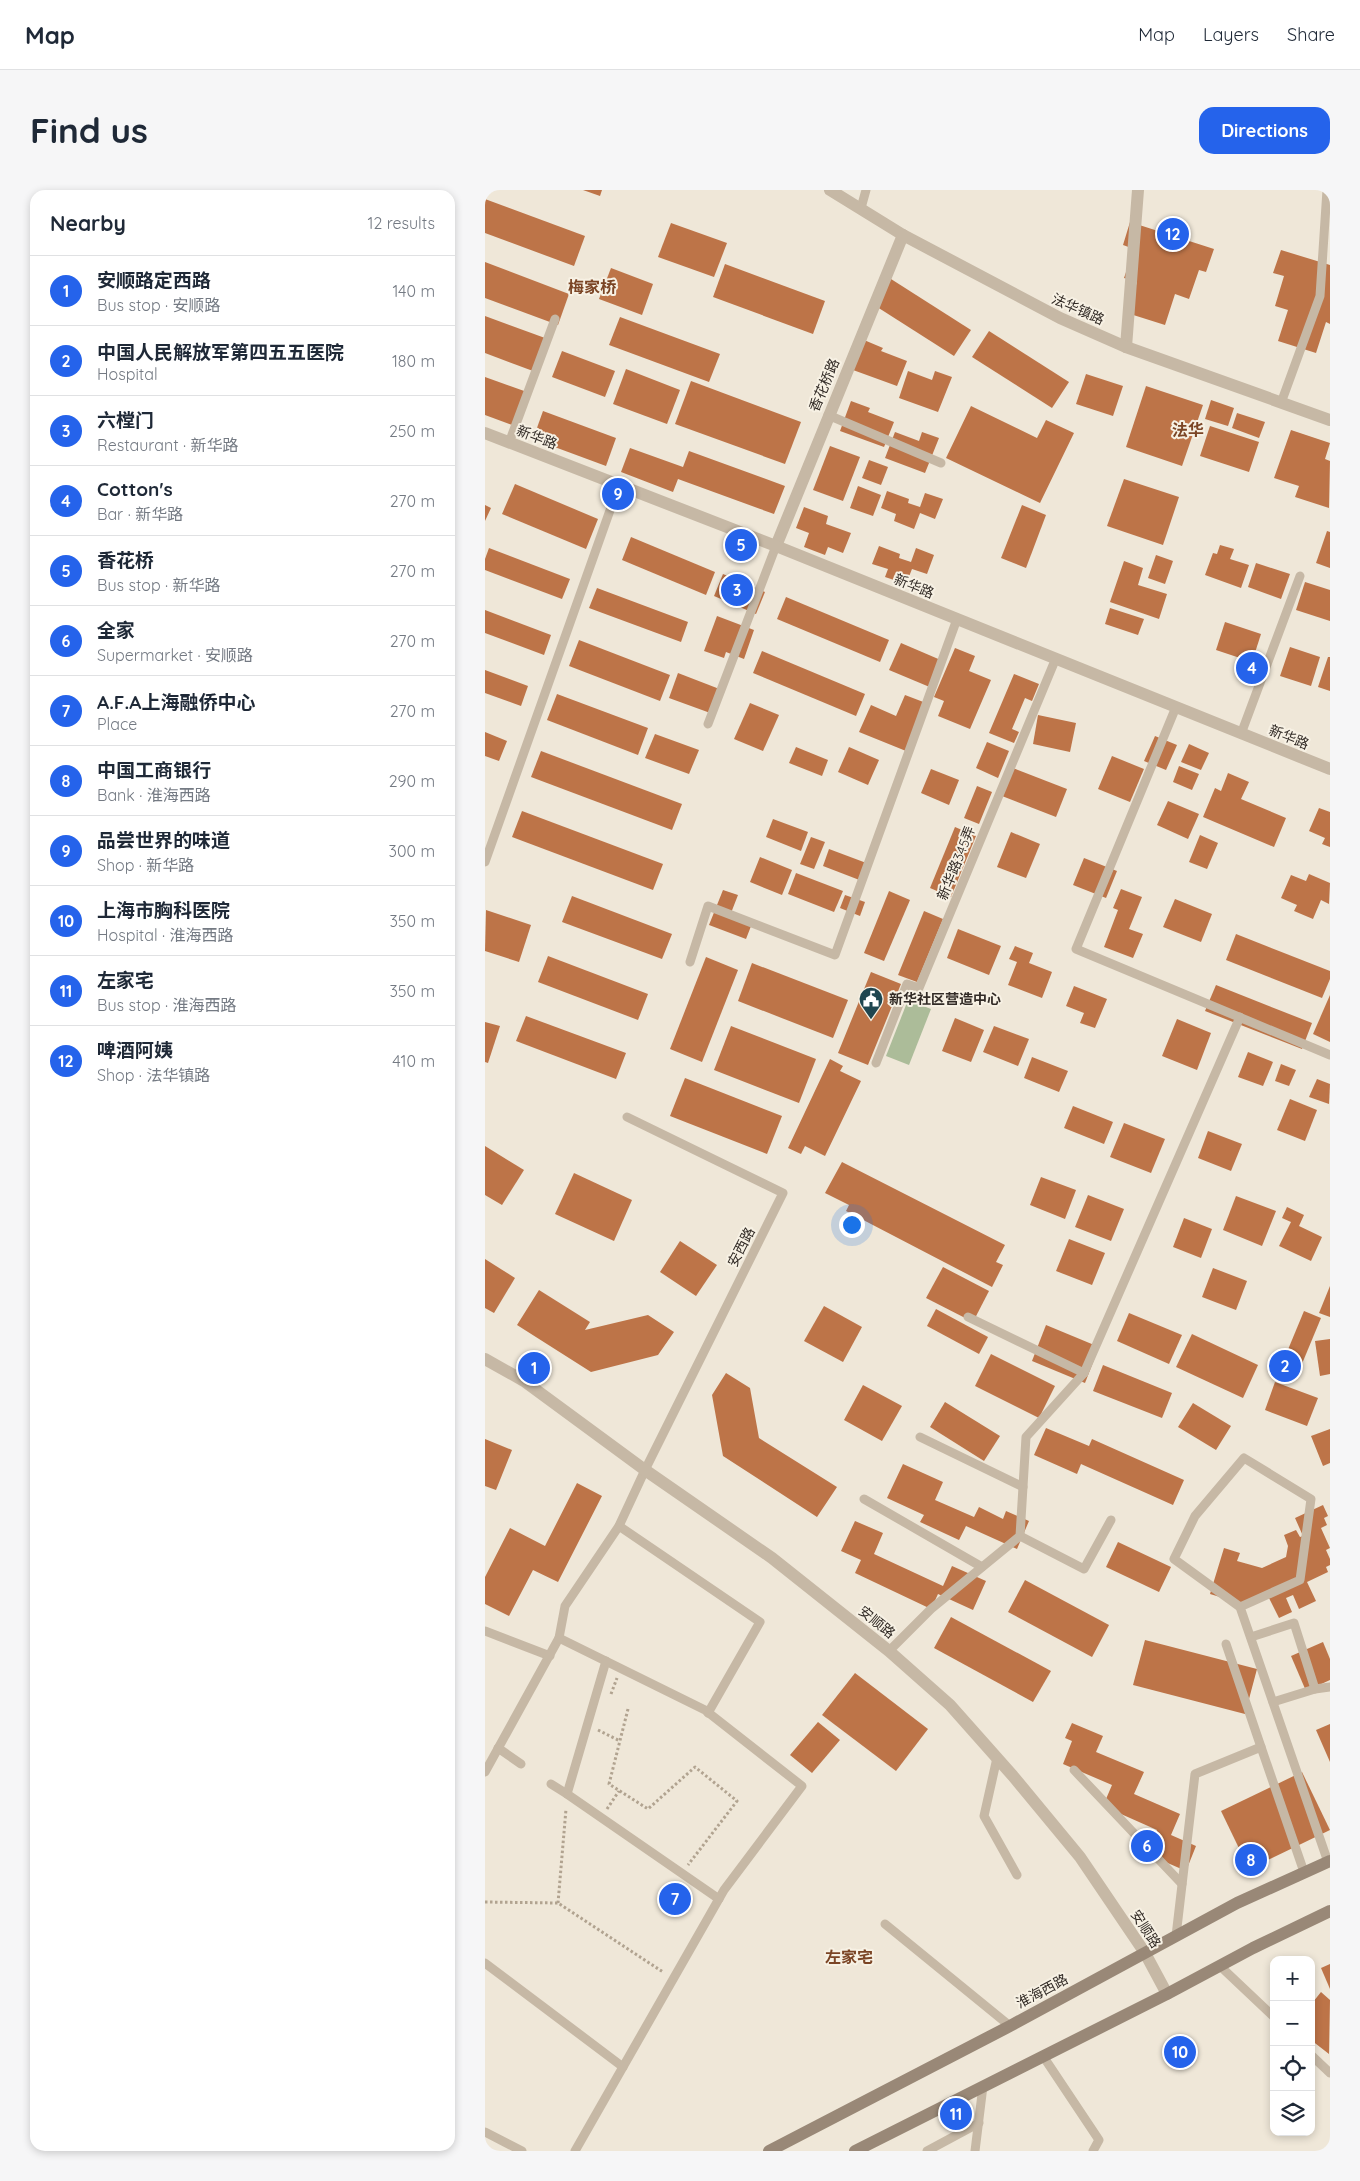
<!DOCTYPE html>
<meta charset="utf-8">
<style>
:root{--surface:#fff;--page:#f6f6f7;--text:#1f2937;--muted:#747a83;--line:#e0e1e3;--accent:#2563eb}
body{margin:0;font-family:Quicksand,"Noto Sans SC",sans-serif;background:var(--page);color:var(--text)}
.controls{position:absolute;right:15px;bottom:15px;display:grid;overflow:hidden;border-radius:10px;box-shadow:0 2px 8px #0003}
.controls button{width:45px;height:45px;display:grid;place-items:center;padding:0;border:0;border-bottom:1px solid var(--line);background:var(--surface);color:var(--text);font:25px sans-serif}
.you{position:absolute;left:366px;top:1034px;width:18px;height:18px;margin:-12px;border:4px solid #fff;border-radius:50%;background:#1a73e8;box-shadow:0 0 0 8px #1a73e833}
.badge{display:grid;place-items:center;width:32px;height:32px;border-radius:50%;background:var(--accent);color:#fff;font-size:16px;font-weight:700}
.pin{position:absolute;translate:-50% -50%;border:2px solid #fff;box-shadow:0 1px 5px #0006}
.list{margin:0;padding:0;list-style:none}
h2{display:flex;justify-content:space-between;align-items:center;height:65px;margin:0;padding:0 20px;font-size:21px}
h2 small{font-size:16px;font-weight:400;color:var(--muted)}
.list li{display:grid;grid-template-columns:32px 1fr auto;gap:15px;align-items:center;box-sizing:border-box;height:70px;padding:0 20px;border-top:1px solid var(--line)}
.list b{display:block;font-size:19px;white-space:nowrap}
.list p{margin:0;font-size:16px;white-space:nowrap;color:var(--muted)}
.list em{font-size:16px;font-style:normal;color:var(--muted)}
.icon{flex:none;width:28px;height:28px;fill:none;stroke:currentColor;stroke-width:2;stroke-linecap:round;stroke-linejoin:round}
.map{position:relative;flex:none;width:845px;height:1961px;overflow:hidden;border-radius:15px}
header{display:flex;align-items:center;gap:30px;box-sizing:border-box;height:70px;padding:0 25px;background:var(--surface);border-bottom:1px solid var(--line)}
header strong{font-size:24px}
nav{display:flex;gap:28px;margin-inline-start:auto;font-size:18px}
.intro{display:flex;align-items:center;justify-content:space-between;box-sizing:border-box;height:120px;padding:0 30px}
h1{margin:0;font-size:35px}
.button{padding:12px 22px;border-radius:15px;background:var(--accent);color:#fff;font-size:18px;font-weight:700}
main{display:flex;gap:30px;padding:0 30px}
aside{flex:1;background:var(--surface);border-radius:15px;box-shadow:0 2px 8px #0003}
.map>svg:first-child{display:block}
</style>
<header>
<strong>Map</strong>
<nav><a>Map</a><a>Layers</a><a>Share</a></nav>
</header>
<div class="intro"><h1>Find us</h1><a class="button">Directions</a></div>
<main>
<aside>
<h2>Nearby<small>12 results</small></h2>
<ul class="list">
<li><span class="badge">1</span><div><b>安顺路定西路</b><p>Bus stop · 安顺路</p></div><em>140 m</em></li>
<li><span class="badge">2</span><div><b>中国人民解放军第四五五医院</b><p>Hospital</p></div><em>180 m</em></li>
<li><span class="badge">3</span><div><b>六樘门</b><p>Restaurant · 新华路</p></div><em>250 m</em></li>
<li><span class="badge">4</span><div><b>Cotton's</b><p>Bar · 新华路</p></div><em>270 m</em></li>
<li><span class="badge">5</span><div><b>香花桥</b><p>Bus stop · 新华路</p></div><em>270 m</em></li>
<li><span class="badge">6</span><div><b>全家</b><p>Supermarket · 安顺路</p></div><em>270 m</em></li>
<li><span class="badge">7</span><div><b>A.F.A上海融侨中心</b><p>Place</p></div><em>270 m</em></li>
<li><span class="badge">8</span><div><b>中国工商银行</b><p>Bank · 淮海西路</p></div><em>290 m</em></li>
<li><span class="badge">9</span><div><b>品尝世界的味道</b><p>Shop · 新华路</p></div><em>300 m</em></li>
<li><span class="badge">10</span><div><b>上海市胸科医院</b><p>Hospital · 淮海西路</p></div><em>350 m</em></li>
<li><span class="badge">11</span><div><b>左家宅</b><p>Bus stop · 淮海西路</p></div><em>350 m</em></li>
<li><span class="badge">12</span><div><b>啤酒阿姨</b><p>Shop · 法华镇路</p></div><em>410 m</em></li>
</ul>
</aside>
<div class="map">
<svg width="845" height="1961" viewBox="0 0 845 1961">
<rect width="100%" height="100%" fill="#efe7d8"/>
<path fill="#acbc99" d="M423 810 446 819 424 875 401 866Z"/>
<g fill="#bd7448">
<path d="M98 0H117L115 6Z"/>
<path d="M0 9 100 46 89 76 0 43Z"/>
<path d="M645 32 729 59 721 82 714 80 704 109 690 104 680 135 642 123 652 92 639 88 649 59 638 55Z"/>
<path d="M186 33 242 53 229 87 173 67Z"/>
<path d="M796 60 845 75V134L841 132 831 163 793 151 803 120 790 116 799 86 788 83Z"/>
<path d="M0 72 84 104 73 135 0 108Z"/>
<path d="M240 74 340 111 328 144 228 107Z"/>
<path d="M126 78 168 94 157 125 114 109Z"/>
<path d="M406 89 486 140 469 166 389 115Z"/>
<path d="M0 126 60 148 48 181 0 163Z"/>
<path d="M135 127 235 164 224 192 124 155Z"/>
<path d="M504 141 584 192 567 218 487 167Z"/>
<path d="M379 150 398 158 396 161 422 171 412 196 368 180Z"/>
<path d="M77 161 130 181 120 207 67 187Z"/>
<path d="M141 179 195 200 182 234 128 214Z"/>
<path d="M423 181 447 190 450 181 467 187 453 222 414 208Z"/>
<path d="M601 184 638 196 628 226 591 214Z"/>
<path d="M0 187 42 202 30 236 0 225Z"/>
<path d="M206 191 316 232 300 274 190 234Z"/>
<path d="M661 196 718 215 697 276 641 257Z"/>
<path d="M726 210 749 218 743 236 720 229Z"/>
<path d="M366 211 385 218 383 222 409 232 399 257 355 241Z"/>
<path d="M486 216 552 248 561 230 589 243 555 313 461 268Z"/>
<path d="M58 221 131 248 121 276 48 249Z"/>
<path d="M752 223 780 232 774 248 747 238Z"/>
<path d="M725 236 774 252 764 282 715 266Z"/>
<path d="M806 240 845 253 840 269 845 271 844 318 810 307 814 296 789 288Z"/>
<path d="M410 242 434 251 437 242 454 248 440 283 400 268Z"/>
<path d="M345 256 375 267 358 311 328 300Z"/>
<path d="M145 258 198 277 204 261 300 296 289 324 193 289 188 302 136 282Z"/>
<path d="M384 270 403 277 396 295 377 288Z"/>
<path d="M639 289 694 307 678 355 622 336Z"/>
<path d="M30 294 113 329 101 359 17 324Z"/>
<path d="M373 296 396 305 388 326 365 318Z"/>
<path d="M402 301 424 309 423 313 435 317 440 303 458 309 450 329 435 323 429 339 409 331 411 324 396 318Z"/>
<path d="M0 315 6 318 0 331Z"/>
<path d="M537 315 561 325 541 378 516 368Z"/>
<path d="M319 317 343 326 341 334 366 343 358 363 343 357 340 365 319 357 324 343 311 338Z"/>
<path d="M842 341 845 342V378L831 373Z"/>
<path d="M146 347 230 382 221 405 137 370Z"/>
<path d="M735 355 749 359 745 369 764 375 756 398 720 385 728 363 732 364Z"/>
<path d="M394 356 415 364 414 368 426 372 431 358 449 365 442 384 427 379 421 394 400 387 403 379 387 374Z"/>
<path d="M4 358 85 389 77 409 0 380V369Z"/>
<path d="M671 365 688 371 680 394 663 388Z"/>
<path d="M639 371 658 378 653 395 682 404 674 429 625 412Z"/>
<path d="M771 373 805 384 796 409 763 397Z"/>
<path d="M238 384 280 402 271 424 229 406Z"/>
<path d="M820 392 845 400V431L811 420Z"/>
<path d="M112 398 203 432 196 452 104 418Z"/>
<path d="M301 407 404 450 395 472 292 429Z"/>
<path d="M625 418 659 429 653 445 620 434Z"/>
<path d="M0 420 66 445 59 465 0 443Z"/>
<path d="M232 426 269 440 259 469 241 462 239 468 219 461Z"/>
<path d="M740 432 776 444 767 472 731 460Z"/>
<path d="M94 450 185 485 175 511 84 476Z"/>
<path d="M416 453 458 471 447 498 404 480Z"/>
<path d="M805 457 835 467 826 496 795 486Z"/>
<path d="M470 458 490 466 484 481 506 490 485 539 453 526 459 511 449 507Z"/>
<path d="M277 461 380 504 371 526 268 483Z"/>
<path d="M843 467H845V501L833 497Z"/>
<path d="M0 480 43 496 36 516 0 503Z"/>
<path d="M193 483 237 500 228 524 184 508Z"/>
<path d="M529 484 554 494 547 511 540 508 527 539 534 542 529 553 504 543Z"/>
<path d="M72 504 163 538 153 565 62 530Z"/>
<path d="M420 505 441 513 421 561 374 542 386 515 411 526Z"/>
<path d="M265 513 294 525 278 561 249 549Z"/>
<path d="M553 525 591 533 585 562 548 554Z"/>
<path d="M0 542 22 551 14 571 0 566Z"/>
<path d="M170 544 214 560 204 584 160 568Z"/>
<path d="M670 546 692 555 681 580 659 571Z"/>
<path d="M502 552 524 561 513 588 491 578Z"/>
<path d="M704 554 724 563 716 580 696 572Z"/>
<path d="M311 557 343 570 337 586 304 573Z"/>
<path d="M364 557 394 570 383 595 353 582Z"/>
<path d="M56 561 197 614 187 640 46 587Z"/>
<path d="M627 566 659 579 645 612 613 599Z"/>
<path d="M694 576 714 584 707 600 688 592Z"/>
<path d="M528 578 582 599 571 627 517 606Z"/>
<path d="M446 579 474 590 464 615 436 603Z"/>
<path d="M743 583 764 592 756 609 801 628 789 657 718 627 730 598 736 601Z"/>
<path d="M492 596 507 602 494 634 479 628Z"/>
<path d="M683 611 714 624 703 649 672 635Z"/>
<path d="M834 618 845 622V657L837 654 840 648 824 641Z"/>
<path d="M37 621 178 674 168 700 27 647Z"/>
<path d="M288 629 323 642 316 661 281 647Z"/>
<path d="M470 637 491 646 466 707 445 698Z"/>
<path d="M526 642 555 654 541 688 512 677Z"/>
<path d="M715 645 733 653 722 679 704 672Z"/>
<path d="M326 647 340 652 329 679 315 674Z"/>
<path d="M344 659 384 674 377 691 338 676Z"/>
<path d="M275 667 307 680 297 705 265 692Z"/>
<path d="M599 668 632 681 621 708 588 695Z"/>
<path d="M311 683 358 701 349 722 303 704Z"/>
<path d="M824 684 845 693 844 714 836 710 828 729 809 721 812 715 796 708 806 685 821 691Z"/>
<path d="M636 699 657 707 644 739 658 744 648 768 619 757 633 720 628 718Z"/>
<path d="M238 700 253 705 246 723 268 731 261 749 224 735Z"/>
<path d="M404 701 425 710 399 771 379 763Z"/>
<path d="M360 705 380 712 375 726 355 718Z"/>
<path d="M87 706 187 744 177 769 77 732Z"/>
<path d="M690 709 727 724 716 752 678 737Z"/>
<path d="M1 720 46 735 34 772 0 761Z"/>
<path d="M439 721 458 729 432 792 413 785Z"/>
<path d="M473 739 516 756 504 785 462 768Z"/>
<path d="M751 744 845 781V789L837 808 741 770Z"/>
<path d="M530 756 548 763 544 773 567 782 557 808 523 795 532 772 524 769Z"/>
<path d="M63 766 163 804 153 830 53 792Z"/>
<path d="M221 767 253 780 217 872 185 859Z"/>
<path d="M267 773 363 810 348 848 253 811Z"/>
<path d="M386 782 416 794 383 875 353 863Z"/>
<path d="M731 795 827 833 817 859 720 821Z"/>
<path d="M589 796 622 809 610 838 595 833 599 823 581 816Z"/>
<path d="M845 805V852L828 844Z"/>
<path d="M41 826 141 863 131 889 31 851Z"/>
<path d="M470 828 499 840 486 872 457 861Z"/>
<path d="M692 829 726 843 712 880 677 866Z"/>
<path d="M0 832 15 836 3 873 0 872Z"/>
<path d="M246 836 331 869 314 913 229 880Z"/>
<path d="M509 836 544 849 533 876 498 862Z"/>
<path d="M763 862 788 872 778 896 753 887Z"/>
<path d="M547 867 583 881 574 902 539 888Z"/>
<path d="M345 869 358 876 355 881 376 891 340 966 320 956 316 964 303 958Z"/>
<path d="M796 874 811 880 804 896 790 891Z"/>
<path d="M200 888 297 926 282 964 185 926Z"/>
<path d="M832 889 845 894 844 914 824 907Z"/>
<path d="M805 909 832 920 820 951 792 940Z"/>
<path d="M588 916 628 932 619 954 579 938Z"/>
<path d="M639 933 680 949 666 983 625 967Z"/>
<path d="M723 941 757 954 746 981 713 968Z"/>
<path d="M0 956 39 980 17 1015 0 1005Z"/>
<path d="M357 972 520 1055 511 1072 518 1075 507 1097 361 1021 364 1015 340 1003Z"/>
<path d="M89 983 147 1010 129 1051 70 1024Z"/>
<path d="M556 987 591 1000 580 1029 545 1015Z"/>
<path d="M603 1005 639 1019 626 1051 590 1037Z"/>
<path d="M751 1006 791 1021 777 1056 738 1040Z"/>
<path d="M802 1017 819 1025 814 1036 837 1047 826 1071 794 1056 806 1032 797 1028Z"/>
<path d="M699 1028 727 1039 716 1068 688 1057Z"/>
<path d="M584 1049 620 1063 607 1095 571 1081Z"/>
<path d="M195 1051 232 1075 211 1106 175 1082Z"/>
<path d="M0 1069 30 1088 9 1123 0 1118Z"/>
<path d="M458 1077 504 1101 488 1132 441 1108Z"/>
<path d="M728 1078 762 1091 751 1120 717 1107Z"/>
<path d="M845 1096V1127L834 1123Z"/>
<path d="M54 1100 105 1132 100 1140 163 1125 189 1142 173 1165 106 1182 32 1135Z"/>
<path d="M339 1116 377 1137 358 1172 319 1151Z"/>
<path d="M451 1119 503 1147 494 1164 442 1136Z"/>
<path d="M819 1121 836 1128 814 1181 797 1174Z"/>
<path d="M644 1123 697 1145 684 1174 632 1151Z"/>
<path d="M561 1135 614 1157 600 1193 547 1171Z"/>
<path d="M707 1144 773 1175 758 1208 691 1177Z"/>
<path d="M845 1149V1184L835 1186 830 1151Z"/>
<path d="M506 1164 570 1196 554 1228 490 1196Z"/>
<path d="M618 1175 687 1203 677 1228 608 1201Z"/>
<path d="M241 1183 265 1198 274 1248 352 1297 332 1327 238 1266 227 1205Z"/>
<path d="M790 1192 833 1208 822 1236 780 1220Z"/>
<path d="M378 1195 417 1216 397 1251 359 1230Z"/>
<path d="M460 1212 515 1246 499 1271 445 1237Z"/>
<path d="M708 1213 746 1236 731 1260 693 1237Z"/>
<path d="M561 1238 604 1256 607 1249 699 1290 688 1315 596 1274 592 1284 549 1265Z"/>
<path d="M845 1239V1273L838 1276 826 1246Z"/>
<path d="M0 1249 27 1260 11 1300 0 1296Z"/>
<path d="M418 1274 458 1292 450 1310 489 1327 494 1317 518 1329 521 1321 544 1331 532 1359 481 1336 474 1350 435 1332 439 1325 402 1308Z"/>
<path d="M92 1293 117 1306 73 1392 48 1380 24 1426 0 1414V1387L25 1338 60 1356Z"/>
<path d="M838 1315 843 1326 839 1328 842 1335 836 1338 845 1358 841 1360 845 1369V1375L841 1377 843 1382 822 1392 831 1411 814 1419 808 1405 801 1408 807 1422 794 1428 782 1404 765 1416 725 1404 739 1358 755 1363 752 1371 777 1378 801 1367 803 1356 799 1345 811 1340 815 1347 818 1346 810 1328Z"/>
<path d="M370 1331 398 1343 389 1364 458 1396 467 1376 501 1391 488 1420 453 1404 446 1419 370 1383 376 1370 356 1361Z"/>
<path d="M633 1352 686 1377 674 1402 621 1377Z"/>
<path d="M540 1390 624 1435 607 1467 523 1422Z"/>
<path d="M466 1427 566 1481 548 1512 449 1458Z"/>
<path d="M660 1450 772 1479 760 1524 648 1495Z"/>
<path d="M838 1452 845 1469V1490L821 1501 806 1466Z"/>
<path d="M370 1483 443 1539 411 1581 337 1525Z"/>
<path d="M333 1532 355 1550 327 1583 305 1565Z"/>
<path d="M587 1533 618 1546 611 1562 659 1582 649 1604 695 1624 686 1645 711 1656 701 1681 662 1664 672 1640 618 1616 627 1595 578 1574 587 1551 580 1548Z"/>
<path d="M845 1534V1572L831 1540Z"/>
<path d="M817 1582 845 1640 764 1679 736 1621Z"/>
<path d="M845 1774V1799L836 1778Z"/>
<path d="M836 1802 845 1810 844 1864 826 1850V1810L828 1812Z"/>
</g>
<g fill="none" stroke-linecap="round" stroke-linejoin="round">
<g stroke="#b1a390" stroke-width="3" stroke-dasharray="2.5 2.5" stroke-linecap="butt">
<path d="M126 1504 132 1488"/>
<path d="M143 1519 124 1594 163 1619 210 1577 252 1611 203 1675"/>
<path d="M113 1540 135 1551"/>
<path d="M122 1619 134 1601"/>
<path d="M0 1712 73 1713 178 1782"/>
<path d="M73 1713 81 1619"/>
</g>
<g stroke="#c6b8a5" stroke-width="9">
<path d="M376 18 381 0"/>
<path d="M796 213 835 106 842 0"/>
<path d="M343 225 456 273"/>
<path d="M24 253 70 129"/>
<path d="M691 517 591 759 845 865"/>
<path d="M223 534 291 356"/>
<path d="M756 544 815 386"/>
<path d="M0 672 134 295"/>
<path d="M205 772 223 716 350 765 472 429"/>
<path d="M391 873 422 794 434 798 571 468"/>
<path d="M483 1127 599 1183"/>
<path d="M435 1247 538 1297"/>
<path d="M379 1309 497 1377"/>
<path d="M134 1336 275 1432 223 1523"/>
<path d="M535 1346 599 1379 626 1330"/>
<path d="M755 1417 815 1390 826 1309 759 1268 710 1326 689 1369 755 1417 843 1672"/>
<path d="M0 1441 65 1466"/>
<path d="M766 1447 809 1433 830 1499 845 1497"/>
<path d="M74 1448 220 1520 317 1596 239 1700 90 1961"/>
<path d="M741 1454 776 1557"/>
<path d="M404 1461 446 1419 535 1346 541 1247 599 1183 755 827"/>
<path d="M121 1471 82 1604 234 1709"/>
<path d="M788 1512 830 1499"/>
<path d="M13 1558 36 1574"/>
<path d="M512 1568 499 1626 532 1685"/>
<path d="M589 1580 697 1694"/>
<path d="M0 1582 74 1448 80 1416 134 1336 160 1280 298 1003 142 927"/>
<path d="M66 1594 82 1604"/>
<path d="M400 1734 525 1836"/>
<path d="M691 1746 710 1584 776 1557 819 1682"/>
<path d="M0 1773 138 1877"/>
<path d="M735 1776 789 1827"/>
<path d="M826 1865 845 1883"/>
<path d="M558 1866 614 1950 608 1961"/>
<path d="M0 1942 37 1961"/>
<path d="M442 1961 494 1933"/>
<path d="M490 1961 498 1896"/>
</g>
<g stroke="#c6b8a5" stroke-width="12">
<path d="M641 157 653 0"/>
<path d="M291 356 418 45"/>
</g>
<g stroke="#c6b8a5" stroke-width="12">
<path d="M345 0 418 45 575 128 641 157 845 230"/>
<path d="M0 243 291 356 845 579"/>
<path d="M0 1169 39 1191 160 1280 287 1368 404 1461 465 1515 528 1586 595 1667 660 1763 682 1804"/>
</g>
<g stroke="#987" stroke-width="12">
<path d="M284 1961 525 1836 752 1713 845 1671"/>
<path d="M370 1961 682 1804 768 1758 845 1721"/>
</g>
</g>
<defs>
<symbol id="civic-pin" viewBox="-11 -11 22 30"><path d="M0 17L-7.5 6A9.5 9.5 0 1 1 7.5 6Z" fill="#1f4650" stroke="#f7f1e4"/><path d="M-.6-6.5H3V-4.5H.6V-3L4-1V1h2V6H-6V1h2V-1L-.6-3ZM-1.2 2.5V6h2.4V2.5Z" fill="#fff"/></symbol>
</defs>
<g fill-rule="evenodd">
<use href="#civic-pin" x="372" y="795" width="28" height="38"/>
</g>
<g text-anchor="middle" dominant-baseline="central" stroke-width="4" stroke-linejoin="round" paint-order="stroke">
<g font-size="14" fill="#322b26" stroke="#f7f1e4">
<text transform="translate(593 119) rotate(24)">法华镇路</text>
<text transform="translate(339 195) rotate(-67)">香花桥路</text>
<text transform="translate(52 247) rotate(21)">新华路</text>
<text transform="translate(429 396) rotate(22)">新华路</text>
<text transform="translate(804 547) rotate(22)">新华路</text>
<text transform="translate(471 673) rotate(-68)">新华路345弄</text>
<text transform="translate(256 1057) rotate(-63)">安西路</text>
<text transform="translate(392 1432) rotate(39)">安顺路</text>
<text transform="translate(661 1739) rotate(57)">安顺路</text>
<text transform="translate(557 1801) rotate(-28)">淮海西路</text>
</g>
<g font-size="14" font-weight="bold" fill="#322b26" stroke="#f7f1e4" text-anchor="start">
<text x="404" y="809">新华社区营造中心</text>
</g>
<g font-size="16" font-weight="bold" fill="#7b4525" stroke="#f7f1e4">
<text x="107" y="97">梅家桥</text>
<text x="703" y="240">法华</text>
<text x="364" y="1767">左家宅</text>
</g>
</g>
</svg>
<div class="controls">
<button>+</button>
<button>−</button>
<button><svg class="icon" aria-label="locate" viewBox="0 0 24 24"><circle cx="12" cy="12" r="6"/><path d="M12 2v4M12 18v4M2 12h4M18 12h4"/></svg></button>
<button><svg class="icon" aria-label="layers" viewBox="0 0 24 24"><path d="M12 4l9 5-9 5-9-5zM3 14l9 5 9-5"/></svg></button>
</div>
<div class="you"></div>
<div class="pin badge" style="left:49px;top:1178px">1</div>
<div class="pin badge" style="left:800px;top:1176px">2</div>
<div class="pin badge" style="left:252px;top:400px">3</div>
<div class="pin badge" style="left:767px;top:478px">4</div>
<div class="pin badge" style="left:256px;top:355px">5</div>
<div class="pin badge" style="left:662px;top:1656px">6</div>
<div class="pin badge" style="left:190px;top:1709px">7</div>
<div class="pin badge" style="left:766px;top:1670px">8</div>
<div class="pin badge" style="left:133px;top:304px">9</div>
<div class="pin badge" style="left:695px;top:1862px">10</div>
<div class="pin badge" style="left:471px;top:1924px">11</div>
<div class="pin badge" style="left:688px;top:44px">12</div>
</div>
</main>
